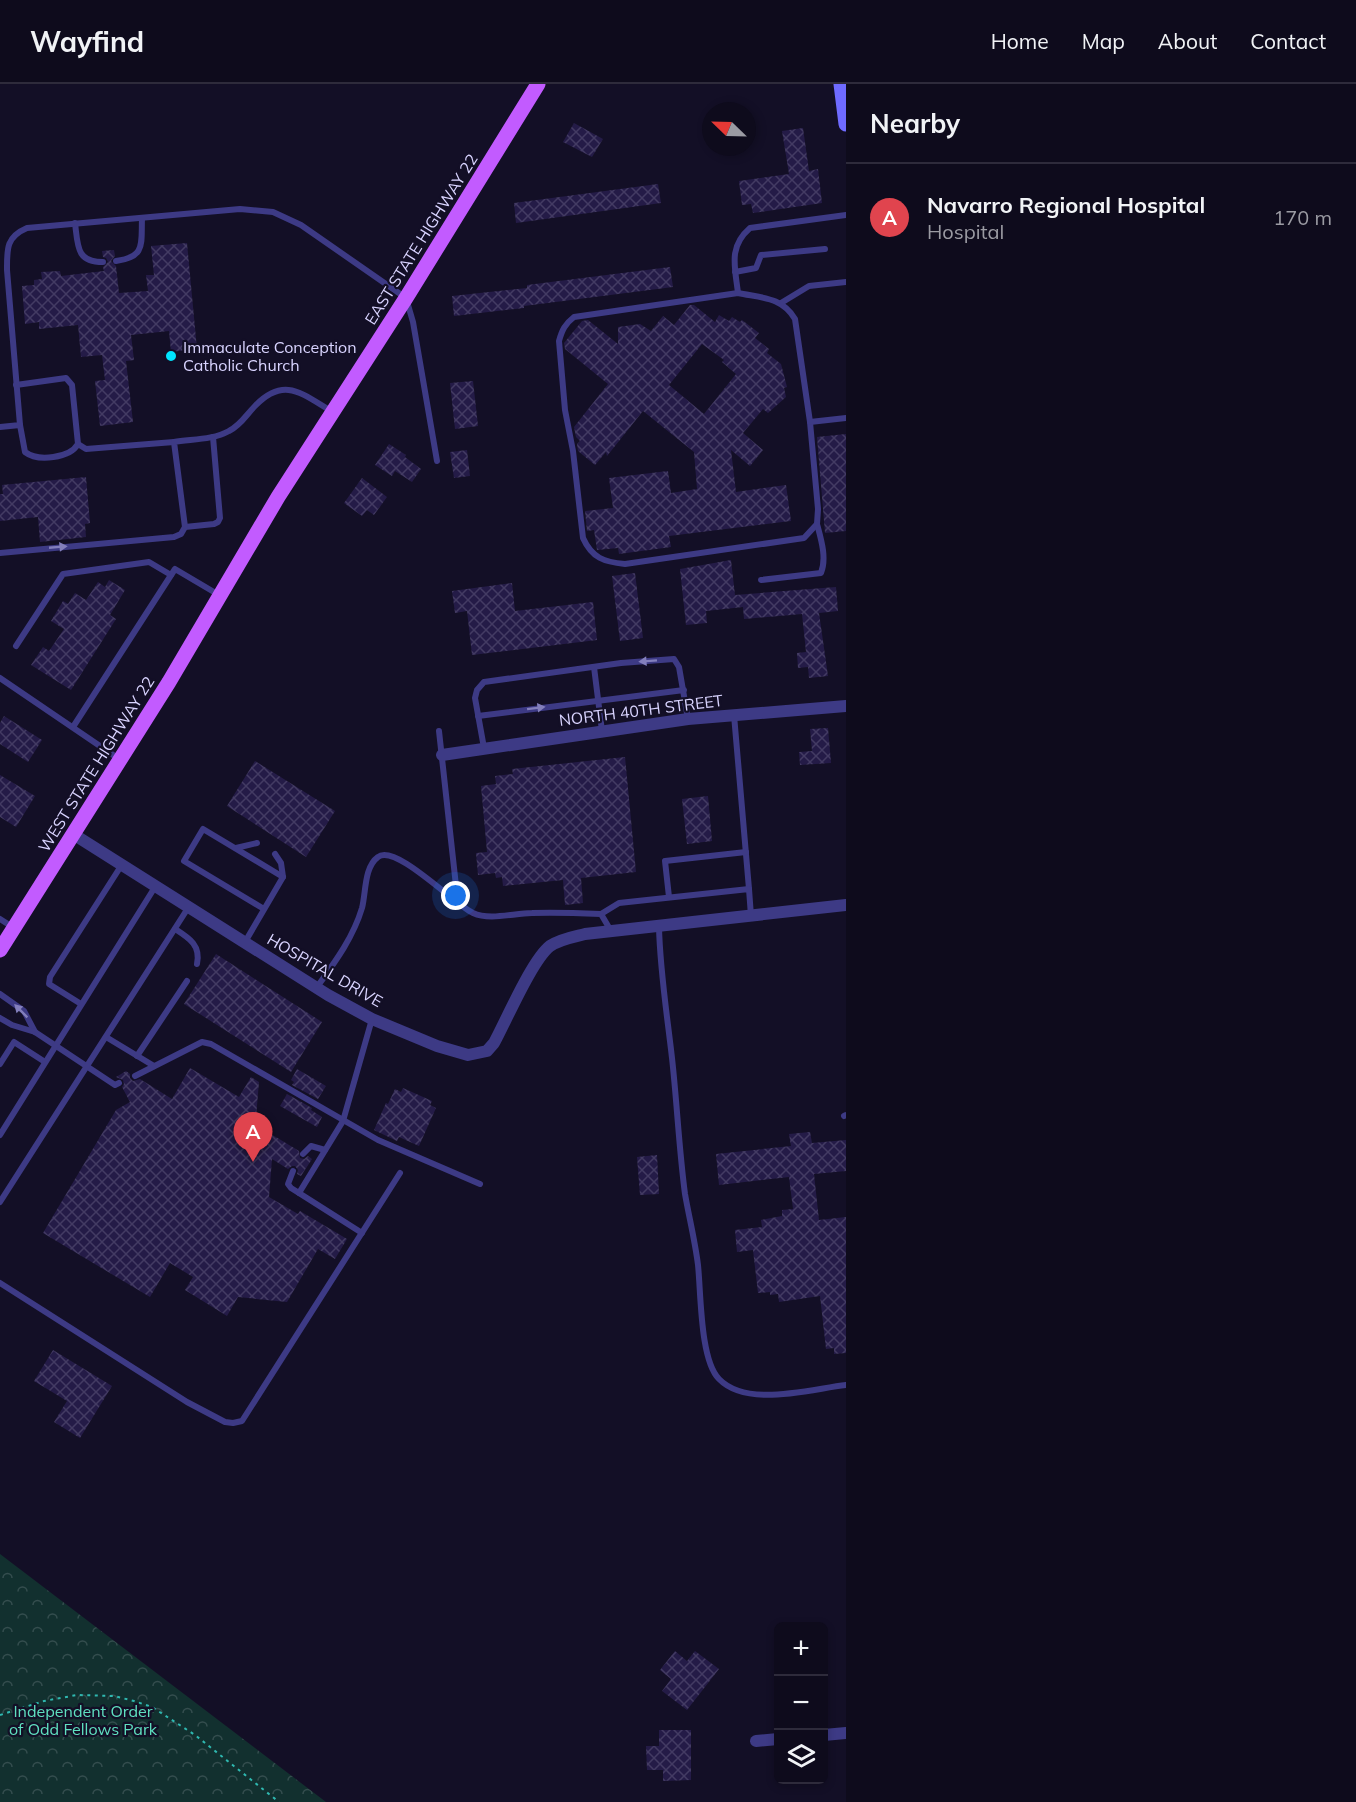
<!DOCTYPE html>
<meta charset="utf-8">
<style>
:root{--surface:#0e0b1c;--page:#171425;--text:#f1f3f6;--muted:#9b9ba3;--line:#2e2b3b;--accent:#2563eb}
body{margin:0;font-family:Mulish,sans-serif;background:var(--page);color:var(--text)}
.controls{position:absolute;right:18px;bottom:18px;display:grid;overflow:hidden;border-radius:9px;box-shadow:0 3px 9px #0003}
.controls button{width:54px;height:54px;display:grid;place-items:center;padding:0;border:0;border-bottom:2px solid var(--line);background:var(--surface);color:var(--text);font:30px sans-serif}
.compass{position:absolute;left:702px;top:18px;width:54px;height:54px;border-radius:50%;background:var(--surface);box-shadow:0 3px 9px #0003;rotate:293deg}
.you{position:absolute;left:456px;top:812px;width:21px;height:21px;margin:-15px;border:4px solid #fff;border-radius:50%;background:#1a73e8;box-shadow:0 0 0 9px #1a73e833}
.badge{display:grid;place-items:center;width:39px;height:39px;border-radius:50%;background:var(--accent);color:#fff;font-size:20px;font-weight:700}
.pin{position:absolute;translate:-50% -50px;filter:drop-shadow(0 2px 3px #0008)}
.pin::after{content:'';position:absolute;top:32px;width:21px;height:18px;background:inherit;clip-path:polygon(0 0,100% 0,50% 100%)}
.list{margin:0;padding:0;list-style:none}
h2{display:flex;justify-content:space-between;align-items:center;height:78px;margin:0;padding:0 24px;font-size:26px}
h2 small{font-size:20px;font-weight:400;color:var(--muted)}
.list li{display:grid;grid-template-columns:39px 1fr auto;gap:18px;align-items:center;box-sizing:border-box;height:108px;padding:0 24px;border-top:2px solid var(--line)}
.list b{display:block;font-size:22px;white-space:nowrap}
.list p{margin:0;font-size:20px;white-space:nowrap;color:var(--muted)}
.list em{font-size:20px;font-style:normal;color:var(--muted)}
.icon{flex:none;width:33px;height:33px;fill:none;stroke:currentColor;stroke-width:2;stroke-linecap:round;stroke-linejoin:round}
.map{position:relative;flex:none;width:846px;height:1718px;overflow:hidden}
header{display:flex;align-items:center;gap:36px;box-sizing:border-box;height:84px;padding:0 30px;background:var(--surface);border-bottom:2px solid var(--line)}
header strong{font-size:28px}
nav{display:flex;gap:33px;margin-inline-start:auto;font-size:21px}
main{display:flex}
aside{flex:1;background:var(--surface)}
.map>svg:first-child{display:block}
</style>
<header>
<strong>Wayfind</strong>
<nav><a>Home</a><a>Map</a><a>About</a><a>Contact</a></nav>
</header>
<main>
<div class="map">
<svg width="846" height="1718" viewBox="0 0 846 1718">
<defs>
<pattern id="forest-crowns" width="20" height="18" patternUnits="userSpaceOnUse" patternTransform="scale(1.5)"><rect width="20" height="18" fill="#12302f"/><path d="M2 6a3 3 0 1 1 6 0M12 15a3 3 0 1 1 6 0" fill="none" stroke="#344d4e"/></pattern>
<pattern id="building-cross-hatch" width="8" height="8" patternUnits="userSpaceOnUse" patternTransform="scale(1.5)"><rect width="8" height="8" fill="#241b47"/><path d="M0 0l8 8M0 8l8-8" fill="none" stroke="#433b63"/></pattern>
</defs>
<rect width="100%" height="100%" fill="#130f26"/>
<path fill="url(#forest-crowns)" d="M0 1470 326 1718H0Z"/>
<g fill="url(#building-cross-hatch)" fill-rule="evenodd">
<path d="M574 39 603 55 592 73 563 58Z"/>
<path d="M803 44 809 87 818 85 822 119 753 129 751 120 742 121 739 97 789 90 782 47Z"/>
<path d="M658 100 661 119 516 139 514 119Z"/>
<path d="M187 159 197 265 171 268 169 247 131 251 134 276 126 277 133 338 100 342 95 297 105 296 102 271 81 273 78 241 39 245V238L25 240 22 202 34 201V196L42 195 41 188 60 187 61 192 104 187 103 183 108 178 106 174 103 173 102 167 114 166 115 172 111 177 116 182 119 209 148 207 146 191H154L151 162Z"/>
<path d="M670 183 673 203 524 222V224L454 232 452 212 527 204V201Z"/>
<path d="M690 221H694L715 238 719 231 729 237 732 233 740 238 742 236 759 249 755 254 769 265 767 269 781 280 787 303 784 304 786 313 768 329 763 325 743 349 763 366 750 382 731 366 736 408 786 401 791 437 669 452 671 463 619 470 618 464 597 466 594 446 587 447 585 427 613 424 609 394 668 387 671 409 697 405 694 368 643 327 607 372 606 368 595 381 578 367 577 360 580 357 576 353 574 343 608 300 565 265 564 259 582 237 588 236 618 260V243L640 240 651 247 663 232 674 241ZM702 260 724 276 722 278 736 290 704 330 669 301Z"/>
<path d="M473 297 478 342 455 345 450 299Z"/>
<path d="M846 350V447L825 449 817 353Z"/>
<path d="M389 360 406 371 405 373 421 385 412 398 395 387 392 392 375 381Z"/>
<path d="M467 366 470 392 454 394 450 368Z"/>
<path d="M86 393 90 439 85 440 86 453 40 458 38 433 0 437V410H3L2 401Z"/>
<path d="M362 394 387 413 374 431 367 426 362 432 344 419Z"/>
<path d="M731 476 735 511 836 503 838 527 819 529 828 592 809 594 808 583 798 584 797 569 806 568 802 530 744 535 743 523 706 527 707 539 686 541 680 485Z"/>
<path d="M635 489 643 554 620 557 612 492Z"/>
<path d="M109 496 125 506 110 531 116 535 71 606 31 581 43 563 49 567 64 545 51 537 63 517 68 520 75 509 86 516 98 498 105 503Z"/>
<path d="M512 499 515 527 593 518 597 556 472 571 467 527 455 529 452 507Z"/>
<path d="M4 632 42 656 28 678 0 660V639Z"/>
<path d="M828 644 831 679 800 681 799 668 812 667 810 645Z"/>
<path d="M625 673 636 788 581 794 583 819 565 821 563 796 503 802 502 793 496 794 495 789 478 791 476 769 487 768 481 702 496 700 495 692 513 690 512 685Z"/>
<path d="M255 677 335 727 306 773 227 722Z"/>
<path d="M0 691 35 712 16 743 0 733Z"/>
<path d="M708 712 712 757 687 760 682 715Z"/>
<path d="M216 870 322 938 291 988 184 920Z"/>
<path d="M190 984 239 1013 251 993 259 998 253 1069 266 1047 299 1067 300 1074 304 1075 308 1072 312 1075 301 1092 297 1090 298 1086 295 1082H292L288 1085 272 1075 269 1113 298 1130 300 1127 347 1155 335 1175 318 1165 287 1218 238 1213 227 1232 185 1206 193 1193 170 1179 150 1213 43 1149 116 1026 130 1018 122 1003 124 1000 123 996 116 993 126 987 130 990V994L133 997 140 995 172 1015Z"/>
<path d="M297 985 326 1002 318 1015 292 1001 294 998 291 996Z"/>
<path d="M403 1004 432 1017 430 1021 436 1024 419 1062 399 1053 397 1057 374 1046 386 1019 388 1020 395 1005 401 1008Z"/>
<path d="M287 1010 312 1024 311 1026 322 1033 317 1043 280 1022Z"/>
<path d="M810 1048 812 1059 846 1056V1087L814 1090 819 1136 846 1133V1269L834 1270V1264L826 1265 820 1212 779 1218 778 1210 770 1211V1208L758 1209 753 1166 737 1168 735 1146 762 1143 761 1136 782 1132V1126L793 1125 789 1093 719 1101 716 1070 791 1062 789 1050Z"/>
<path d="M657 1071 659 1110 640 1111 637 1073Z"/>
<path d="M53 1266 112 1302 80 1354 54 1338 67 1317 34 1297Z"/>
<path d="M675 1567 687 1577 695 1567 719 1585 687 1626 662 1607 671 1595 660 1586Z"/>
<path d="M659 1646H691V1696L663 1697V1686H647L646 1662H659Z"/>
</g>
<g fill="none" stroke-linecap="round" stroke-linejoin="round">
<path stroke="#2fb8b0" stroke-width="2" stroke-dasharray="3 4.5" stroke-linecap="butt" d="M0 1631 44 1617 77 1611 114 1612 134 1617 152 1623 195 1651 279 1718"/>
<g stroke="#3d3a85" stroke-width="6">
<path d="M75 139C78 162 76 178 103 178"/>
<path d="M116 177C146 173 141 160 142 134"/>
<path d="M735 188 756 184 761 171 825 165"/>
<path d="M738 209C762 214 782 213 795 235L810 338 818 425 817 440 804 454 625 480C604 478 592 474 583 454L573 367 565 326 559 257C562 246 565 240 574 233Z"/>
<path d="M738 209C735 183 728 163 750 144L846 131"/>
<path d="M781 219 809 202 846 198"/>
<path d="M16 301 66 294 72 301 78 360C70 374 38 378 25 368L20 341"/>
<path d="M810 338 846 334"/>
<path d="M0 343 20 341 7 186C7 165 6 153 27 144L240 125 273 128 301 141 406 214 413 238 437 377"/>
<path d="M78 360 86 365 174 358"/>
<path d="M185 443 214 440 218 438 220 434 213 353"/>
<path d="M0 469 174 453 181 450 185 443 174 358C191 355 213 356 229 347 241 341 246 331 255 322 285 291 303 311 333 328"/>
<path d="M761 496 821 489C827 474 821 455 817 440"/>
<path d="M16 562 63 490 149 478 171 491"/>
<path d="M594 583 602 647"/>
<path d="M0 594 119 675"/>
<path d="M734 631 749 805"/>
<path d="M478 632 684 606"/>
<path d="M73 643 175 485 219 511"/>
<path d="M439 647 458 820"/>
<path d="M484 664 475 614 477 606 484 598 621 579 674 575 679 583 688 635"/>
<path d="M236 764 257 759"/>
<path d="M275 770 281 779 283 793"/>
<path d="M669 813 665 777 746 768"/>
<path d="M601 830 619 819 749 805 751 832"/>
<path d="M0 835 14 844"/>
<path d="M659 843C660 887 667 930 672 974 677 1019 679 1065 685 1110 689 1133 695 1157 698 1181 701 1209 700 1276 719 1295 747 1324 810 1305 846 1301"/>
<path d="M175 845C189 854 201 861 197 880"/>
<path d="M245 858 283 793 203 745 184 777 264 825"/>
<path d="M317 903C335 878 353 854 362 824 366 809 364 783 378 773 395 759 455 821 473 829 490 837 514 829 532 829 555 828 578 829 601 830L611 847"/>
<path d="M0 910 24 927 35 948"/>
<path d="M81 920 49 900 50 893 121 782"/>
<path d="M0 934 12 941 35 948 115 1001 119 999"/>
<path d="M106 953 154 982"/>
<path d="M137 972 187 897"/>
<path d="M0 980 14 958 45 978"/>
<path d="M135 992 202 958 211 960 378 1056 480 1100"/>
<path d="M844 1032 846 1031"/>
<path d="M0 1051 155 803"/>
<path d="M303 1070 311 1062 325 1066"/>
<path d="M293 1087 288 1100 291 1104 299 1109"/>
<path d="M0 1118 188 824"/>
<path d="M362 1149 299 1109 343 1037 372 935"/>
<path d="M0 1199 187 1318 225 1338 233 1339 242 1337 400 1089"/>
</g>
<g stroke="#3d3a85" stroke-width="12">
<path d="M442 671 688 635 846 622"/>
<path d="M73 750 328 911 372 935 437 962 468 971 487 967 494 959C506 937 532 876 550 862 560 855 573 853 585 850L846 821"/>
<path d="M824 1651 846 1649"/>
<path d="M756 1657 778 1655"/>
</g>
<path stroke="#6f6bff" stroke-width="15" d="M841 0 846 40"/>
<path stroke="#c25bff" stroke-width="15" d="M0 866 169 598 278 413 406 214 538 0"/>
</g>
<defs><path id="oneway-solid" d="M-6-.8H1V-3.2L6.5 0L1 3.2V.8H-6Z" transform="scale(1.5)"/></defs>
<g fill="#837fbc">
<use href="#oneway-solid" transform="translate(58 463) rotate(-5)"/>
<use href="#oneway-solid" transform="translate(648 577) rotate(176)"/>
<use href="#oneway-solid" transform="translate(536 624) rotate(-7)"/>
<use href="#oneway-solid" transform="translate(21 927) rotate(-135)"/>
</g>
<circle fill="#00e5ff" stroke="#130f26" stroke-width="2" cx="171" cy="272" r="6"/>
<g text-anchor="middle" dominant-baseline="central" stroke-width="4.5" stroke-linejoin="round" paint-order="stroke">
<g font-size="16" fill="#d9d4ff" stroke="#130f26">
<text transform="translate(421 155) rotate(-58)">EAST STATE HIGHWAY 22</text>
<text transform="translate(641 626) rotate(-7)">NORTH 40TH STREET</text>
<text transform="translate(96 680) rotate(-58)">WEST STATE HIGHWAY 22</text>
<text transform="translate(325 886) rotate(30)">HOSPITAL DRIVE</text>
</g>
<g font-size="16" fill="#d9d4ff" stroke="#130f26" text-anchor="start">
<text x="183" y="263">Immaculate Conception<tspan x="183" dy="18">Catholic Church</tspan></text>
</g>
<g font-size="16" fill="#5fe0c0" stroke="#130f26">
<text x="83" y="1627">Independent Order<tspan x="83" dy="18">of Odd Fellows Park</tspan></text>
</g>
</g>
</svg>
<div class="controls">
<button>+</button>
<button>−</button>
<button><svg class="icon" aria-label="layers" viewBox="0 0 24 24"><path d="M12 4l9 5-9 5-9-5zM3 14l9 5 9-5"/></svg></button>
</div>
<svg class="compass" viewBox="-18 -18 36 36"><path d="M0-13l5 13h-10z" fill="#e53935"/><path d="M0 13l5-13h-10z" fill="#9b9ba3"/></svg>
<div class="you"></div>
<div class="pin badge" style="left:253px;top:1078px;background:#e0444e">A</div>
</div>
<aside>
<h2>Nearby<small></small></h2>
<ul class="list">
<li><span class="badge" style="background:#e0444e">A</span><div><b>Navarro Regional Hospital</b><p>Hospital</p></div><em>170 m</em></li>
</ul>
</aside>
</main>
